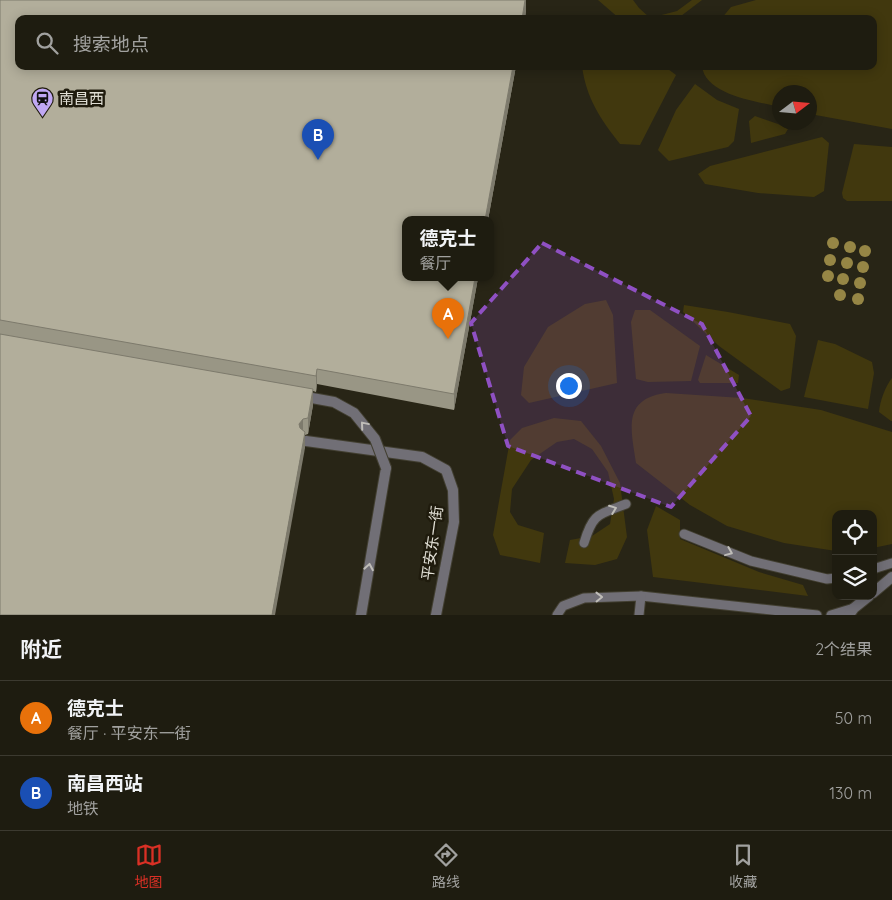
<!DOCTYPE html>
<html lang="zh">
<meta charset="utf-8">
<style>
:root{--surface:#1e1c10;--page:#2b291e;--text:#f1f3f6;--muted:#a1a19f;--line:#3c3a30;--accent:#d93025}
body{margin:0;font-family:Quicksand,"Noto Sans SC",sans-serif;background:var(--page);color:var(--text)}
.controls{position:absolute;right:15px;bottom:15px;display:grid;overflow:hidden;border-radius:10px;box-shadow:0 2px 12px #0003}
.controls button{width:45px;height:45px;display:grid;place-items:center;padding:0;border:0;border-bottom:1px solid var(--line);background:var(--surface);color:var(--text);font:25px sans-serif}
.compass{position:absolute;left:772px;top:85px;width:45px;height:45px;border-radius:50%;background:var(--surface);box-shadow:0 2px 12px #0003;rotate:74deg}
.you{position:absolute;left:568px;top:385px;width:18px;height:18px;margin:-12px;border:4px solid #fff;border-radius:50%;background:#1a73e8;box-shadow:0 0 0 8px #1a73e833}
.badge{display:grid;place-items:center;width:32px;height:32px;border-radius:50%;background:var(--accent);color:#fff;font-size:16px;font-weight:700}
.pin{position:absolute;translate:-50% -41px;filter:drop-shadow(0 1px 2px #0008)}
.pin::after{content:'';position:absolute;top:26px;width:18px;height:15px;background:inherit;clip-path:polygon(0 0,100% 0,50% 100%)}
.popup{position:absolute;left:402px;top:216px;width:92px;height:65px;box-sizing:border-box;display:grid;place-content:center;border-radius:10px;background:var(--surface);filter:drop-shadow(0 1px 4px #0005);font-size:16px;white-space:nowrap;color:var(--muted)}
.popup b{font-size:19px;color:var(--text)}
.popup::after{content:'';position:absolute;left:50%;top:100%;margin-left:-10px;border:10px solid transparent;border-top-color:var(--surface)}
.list{margin:0;padding:0;list-style:none}
h2{display:flex;justify-content:space-between;align-items:center;height:65px;margin:0;padding:0 20px;font-size:21px}
h2 small{font-size:16px;font-weight:400;color:var(--muted)}
.list li{display:grid;grid-template-columns:32px 1fr auto;gap:15px;align-items:center;box-sizing:border-box;height:75px;padding:0 20px;border-top:1px solid var(--line)}
.list b{display:block;font-size:19px;white-space:nowrap}
.list p{margin:0;font-size:16px;white-space:nowrap;color:var(--muted)}
.list em{font-size:16px;font-style:normal;color:var(--muted)}
.icon{flex:none;width:28px;height:28px;fill:none;stroke:currentColor;stroke-width:2;stroke-linecap:round;stroke-linejoin:round}
.map{position:relative;flex:none;width:892px;height:615px;overflow:hidden}
.search{position:absolute;background:var(--surface);box-shadow:0 2px 12px #0003;left:15px;right:15px;top:15px;height:55px;display:flex;align-items:center;gap:12px;box-sizing:border-box;padding:0 18px;border-radius:10px;color:var(--muted);font-size:19px}
.sheet{height:215px;background:var(--surface)}
nav{display:flex;justify-content:space-around;align-items:center;box-sizing:border-box;height:70px;border-top:1px solid var(--line);background:var(--surface);font-size:14px;color:var(--muted)}
nav a{display:grid;justify-items:center;gap:2px}
nav .on{color:var(--accent)}
.map>svg:first-child{display:block}
</style>
<div class="map">
<svg width="892" height="615" viewBox="0 0 892 615">
<rect width="100%" height="100%" fill="#282516"/>
<g fill="#41380e">
<path d="M598 0H633L639 8 650 18 677 11 692 0H702L677 19H620Z"/>
<path d="M756 0H892V129L810 114V92H780L779 107C756 101 705 95 702 66H873V19H721L731 7Z"/>
<path d="M582 66H664L676 75 640 145 620 144C601 120 586 98 582 66Z"/>
<path d="M695 84 717 100 739 109 734 141 728 147 669 161 658 150 676 110Z"/>
<path d="M755 116 778 124 788 129 785 134 751 143 749 121Z"/>
<path d="M822 137 829 143 824 191 814 197 758 193 705 184 698 174 710 166Z"/>
<path d="M854 144 892 147V201H847L843 198 842 193Z"/>
<path d="M606 300 613 315 617 383 529 403 521 395 524 367 548 327 585 304Z"/>
<path d="M684 305 728 312 790 324 796 336 790 388 781 391 719 346 683 312Z"/>
<path d="M635 310H650L700 346 691 381 648 382 636 379 631 322Z"/>
<path d="M818 340 835 344 872 362 874 373 868 409 804 397Z"/>
<path d="M706 355 739 375 738 383H700L698 380Z"/>
<path d="M892 378V421H891L879 412C880 401 885 387 892 378Z"/>
<path d="M666 393 742 398 821 410 892 432V544L873 548V514H836V551L784 543 727 526 690 505 636 463C631 429 622 399 666 393Z"/>
<path d="M554 418 581 421 601 446 620 483 627 537 617 559 595 565 565 563 570 540 592 536 610 524 614 499 608 472 592 449 574 439 557 442 531 460 512 489 510 512 518 525 544 533 540 563 500 555 493 535 510 440 522 428Z"/>
<path d="M656 506 680 520V539L759 572 803 585 808 596 653 577 647 530Z"/>
</g>
<g fill="none" stroke-linecap="round" stroke-linejoin="round">
<defs>
<g id="service">
<path d="M684 534 751 561 827 579 836 578"/>
<path d="M584 543C593 513 598 515 626 504"/>
<path d="M873 569 892 563"/>
<path d="M557 615 563 606 584 598 641 596 817 615"/>
<path d="M639 615 641 596"/>
<path d="M831 615 854 608"/>
</g>
<g id="minor">
<path d="M306 441 422 457 446 470 453 490 454 522 436 615"/>
<path d="M873 593 892 577"/>
<path d="M849 615 854 608 869 596"/>
</g>
<path id="tertiary" d="M361 615 386 468"/>
</defs>
<use href="#service" stroke="#423f31" stroke-width="11"/>
<use href="#minor" stroke="#423f31" stroke-width="12"/>
<use href="#tertiary" stroke="#423f31" stroke-width="12"/>
<use href="#service" stroke="#716f76" stroke-width="9"/>
<use href="#minor" stroke="#716f76" stroke-width="10"/>
<use href="#tertiary" stroke="#716f76" stroke-width="10"/>
<defs>
<path id="tertiary-bridge" d="M301 396 334 402 354 413 375 439 386 468"/>
</defs>
<use href="#tertiary-bridge" stroke="#423f31" stroke-width="12" stroke-linecap="butt"/>
<use href="#tertiary-bridge" stroke="#716f76" stroke-width="10"/>
</g>
<g fill="#968645">
<circle cx="833" cy="243" r="6"/>
<circle cx="850" cy="247" r="6"/>
<circle cx="865" cy="251" r="6"/>
<circle cx="830" cy="260" r="6"/>
<circle cx="847" cy="263" r="6"/>
<circle cx="863" cy="267" r="6"/>
<circle cx="828" cy="276" r="6"/>
<circle cx="843" cy="279" r="6"/>
<circle cx="860" cy="283" r="6"/>
<circle cx="840" cy="295" r="6"/>
<circle cx="858" cy="299" r="6"/>
</g>
<path fill="#999685" d="M0 0H526V10L525 19H19L516 66 488 220H406V278H478L454 410 317 384 316 392 313 391V405L308 434 305 435V448L0 615Z"/>
<g fill="#7d7a6c">
<path d="M525 0H526V10L525 19H522Z"/>
<path d="M513 66H516L488 220H485Z"/>
<path d="M475 278H478L454 410V394Z"/>
<path d="M317 369V384L316 392V376Z"/>
<path d="M313 389V405L308 434V418Z"/>
<path d="M303 419V435L299 440V424Z"/>
<path d="M305 432V448L275 615H272Z"/>
</g>
<g fill="#b2ae9b" stroke="#7d7a6c">
<path d="M0 0H525L522 19H19V66H513L485 220H406V278H475L454 394 317 369 316 376 0 320Z"/>
<path d="M0 334 313 389 308 418 303 419 299 424 300 428 305 432 272 615H0Z"/>
</g>
<defs><path id="oneway-chevron" d="M-2-3.5L2.5 0L-2 3.5" fill="none" stroke-width="1.6" stroke-linecap="round" stroke-linejoin="round" transform="scale(1.25)"/></defs>
<g stroke="#bfbdb8">
<use href="#oneway-chevron" transform="translate(364 425) rotate(-130)"/>
<use href="#oneway-chevron" transform="translate(613 509) rotate(-21)"/>
<use href="#oneway-chevron" transform="translate(729 552) rotate(22)"/>
<use href="#oneway-chevron" transform="translate(369 567) rotate(-80)"/>
<use href="#oneway-chevron" transform="translate(599 597) rotate(-1)"/>
</g>
<path fill="#8f50c3" fill-opacity="0.2" stroke="#8f50c3" stroke-width="4" stroke-dasharray="10 6" stroke-linejoin="round" d="M542 243 702 324 751 416 671 507 508 446 471 323Z"/>
<defs>
<symbol id="station-pin" viewBox="-11 -11 22 30"><path d="M0 17L-7.5 6A9.5 9.5 0 1 1 7.5 6Z" fill="#c0a8f3" stroke="#1f1b0d"/><path d="M-3-6H3Q5-6 5-4V2Q5 4 3 4L4.5 6H3L1.5 4h-3L-3 6H-4.5L-3 4Q-5 4-5 2V-4Q-5-6-3-6ZM-3.5-4v3h7v-3ZM-3.5 1v1.5H-2V1ZM2 1v1.5H3.5V1Z" fill="#111"/></symbol>
</defs>
<g fill-rule="evenodd">
<use href="#station-pin" x="30" y="86" width="25" height="34"/>
</g>
<g text-anchor="middle" dominant-baseline="central" stroke-width="5" stroke-linejoin="round" paint-order="stroke">
<g font-size="15" fill="#e0ded4" stroke="#1f1b0d" text-anchor="start">
<text x="59" y="98">南昌西</text>
</g>
<g font-size="15" fill="#e0ded4" stroke="#1f1b0d">
<text transform="translate(432 543) rotate(-82)">平安东一街</text>
</g>
</g>
</svg>
<div class="controls">
<button><svg class="icon" aria-label="locate" viewBox="0 0 24 24"><circle cx="12" cy="12" r="6"/><path d="M12 2v4M12 18v4M2 12h4M18 12h4"/></svg></button>
<button><svg class="icon" aria-label="layers" viewBox="0 0 24 24"><path d="M12 4l9 5-9 5-9-5zM3 14l9 5 9-5"/></svg></button>
</div>
<svg class="compass" viewBox="-18 -18 36 36"><path d="M0-13l5 13h-10z" fill="#e53935"/><path d="M0 13l5-13h-10z" fill="#a1a19f"/></svg>
<div class="you"></div>
<div class="pin badge" style="left:448px;top:339px;background:#e8710a">A</div>
<div class="popup"><b>德克士</b>餐厅</div>
<div class="pin badge" style="left:318px;top:160px;background:#1a4fb4">B</div>
<div class="search"><svg class="icon" aria-label="search" viewBox="0 0 24 24"><circle cx="10" cy="10" r="6"/><path d="M15 15l6 6"/></svg>搜索地点</div>
</div>
<section class="sheet">
<h2>附近<small>2个结果</small></h2>
<ul class="list">
<li><span class="badge" style="background:#e8710a">A</span><div><b>德克士</b><p>餐厅 · 平安东一街</p></div><em>50 m</em></li>
<li><span class="badge" style="background:#1a4fb4">B</span><div><b>南昌西站</b><p>地铁</p></div><em>130 m</em></li>
</ul>
</section>
<nav>
<a class="on"><svg class="icon" aria-label="map" viewBox="0 0 24 24"><path d="M3 6l6-2 6 2 6-2v14l-6 2-6-2-6 2zM9 4v14M15 6v14"/></svg>地图</a>
<a><svg class="icon" aria-label="directions" viewBox="0 0 24 24"><path d="M12 3l9 9-9 9-9-9zM9 14v-3h6M13 9l2 2-2 2"/></svg>路线</a>
<a><svg class="icon" aria-label="saved" viewBox="0 0 24 24"><path d="M7 4h10v16l-5-4-5 4z"/></svg>收藏</a>
</nav>
